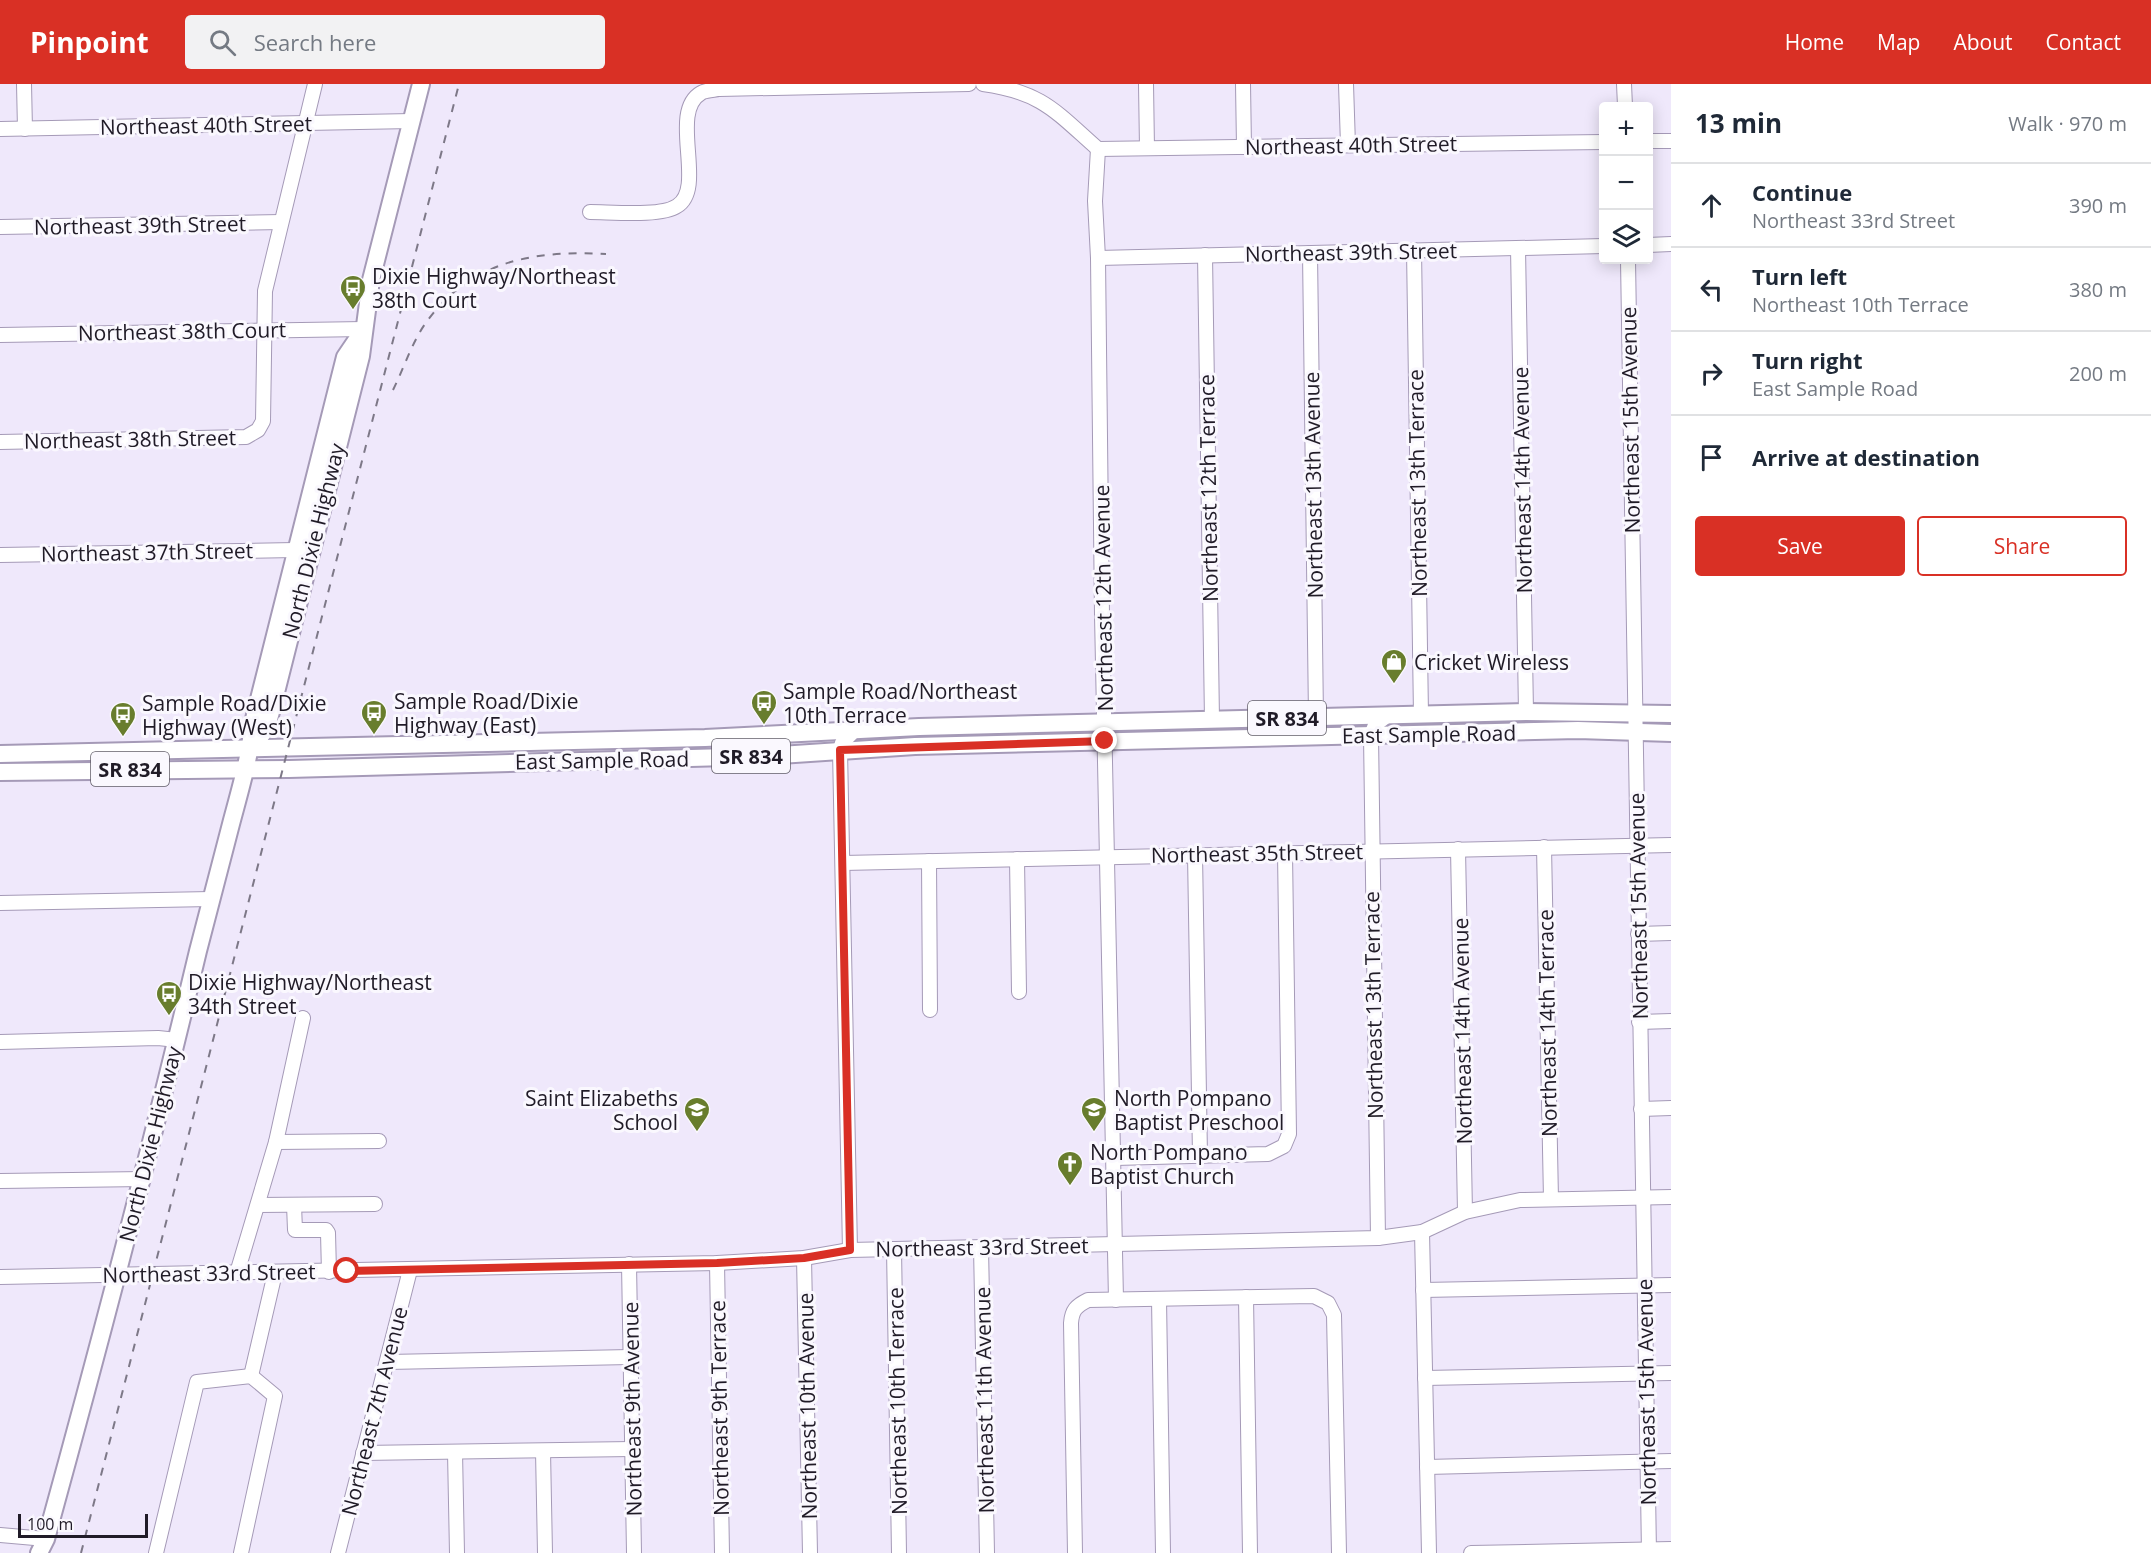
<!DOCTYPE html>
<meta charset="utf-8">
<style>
:root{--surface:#fff;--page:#f2f2f3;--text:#1f2937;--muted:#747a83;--line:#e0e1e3;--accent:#d93025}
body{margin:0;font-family:"Open Sans",sans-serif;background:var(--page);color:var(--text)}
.controls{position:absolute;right:18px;top:18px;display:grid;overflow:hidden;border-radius:6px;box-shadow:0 3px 15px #0003}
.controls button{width:54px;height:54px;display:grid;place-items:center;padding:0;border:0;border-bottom:2px solid var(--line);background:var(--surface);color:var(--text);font:30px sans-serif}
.scale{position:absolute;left:18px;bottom:15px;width:130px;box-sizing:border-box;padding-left:6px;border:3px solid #201b27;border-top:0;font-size:16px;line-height:21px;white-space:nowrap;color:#201b27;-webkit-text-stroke:4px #faf8fe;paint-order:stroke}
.stop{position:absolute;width:18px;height:18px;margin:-14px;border:4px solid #d93025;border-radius:50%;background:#fff}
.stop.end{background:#d93025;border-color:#fff;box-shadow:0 2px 6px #0008}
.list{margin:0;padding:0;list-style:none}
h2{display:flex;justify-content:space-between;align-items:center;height:78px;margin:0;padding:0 24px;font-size:26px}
h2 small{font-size:20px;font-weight:400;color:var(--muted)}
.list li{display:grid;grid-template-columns:39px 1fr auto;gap:18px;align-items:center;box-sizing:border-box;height:84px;padding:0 24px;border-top:2px solid var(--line)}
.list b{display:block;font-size:22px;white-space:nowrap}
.list p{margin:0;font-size:20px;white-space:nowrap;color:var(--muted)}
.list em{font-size:20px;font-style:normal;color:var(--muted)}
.actions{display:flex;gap:12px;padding:18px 24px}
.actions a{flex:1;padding:14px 0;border:2px solid var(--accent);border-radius:6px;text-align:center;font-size:21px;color:var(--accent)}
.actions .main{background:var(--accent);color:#fff}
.icon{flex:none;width:33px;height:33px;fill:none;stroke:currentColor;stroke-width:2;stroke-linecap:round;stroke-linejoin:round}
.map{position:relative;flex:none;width:1671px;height:1469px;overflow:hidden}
header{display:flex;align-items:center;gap:36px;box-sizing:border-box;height:84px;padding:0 30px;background:var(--accent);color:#fff}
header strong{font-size:28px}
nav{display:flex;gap:33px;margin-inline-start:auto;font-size:21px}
.search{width:420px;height:54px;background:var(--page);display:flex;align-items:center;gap:15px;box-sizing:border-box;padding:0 21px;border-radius:6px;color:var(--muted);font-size:22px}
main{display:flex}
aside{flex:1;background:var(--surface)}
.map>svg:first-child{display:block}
</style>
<header>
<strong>Pinpoint</strong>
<div class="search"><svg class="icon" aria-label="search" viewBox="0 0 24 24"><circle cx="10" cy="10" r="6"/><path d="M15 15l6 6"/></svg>Search here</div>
<nav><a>Home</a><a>Map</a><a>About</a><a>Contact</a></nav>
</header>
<main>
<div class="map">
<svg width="1671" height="1469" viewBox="0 0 1671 1469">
<rect width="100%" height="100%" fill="#efe8fb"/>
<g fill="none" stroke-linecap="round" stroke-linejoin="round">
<defs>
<g id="minor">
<path d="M24 0 25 45"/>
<path d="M983 0C1042 8 1056 28 1098 65"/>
<path d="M1146 0 1147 64"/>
<path d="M1243 0 1244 63"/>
<path d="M1346 0 1348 61"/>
<path d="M1624 0 1625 22"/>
<path d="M0 45 412 37"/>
<path d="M1648 57H1671"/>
<path d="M1098 65 1095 117 1098 174 1102 531 1116 1216"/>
<path d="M1098 65 1604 58"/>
<path d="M590 128C611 128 661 133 677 122 707 104 668 28 701 9 705 6 714 6 719 5L969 0"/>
<path d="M0 143 281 138"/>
<path d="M1648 161 1671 160"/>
<path d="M1518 164 1526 628"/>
<path d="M1414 166 1421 631"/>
<path d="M1205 171 1212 636"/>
<path d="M1098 174 1604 162"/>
<path d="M1628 176 1649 1469"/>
<path d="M0 251 364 245"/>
<path d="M0 358 246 353 258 346 263 337 265 207 315 0"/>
<path d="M0 471 295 466"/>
<path d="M1300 652 1311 644 1316 633 1310 169"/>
<path d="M1544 763 1551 1115"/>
<path d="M1458 765 1465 1128"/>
<path d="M1195 770 1200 1072"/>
<path d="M1017 775 1019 908"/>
<path d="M929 777 930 926"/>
<path d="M843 779 1671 761"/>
<path d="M0 819 211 815"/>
<path d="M1638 850 1671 849"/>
<path d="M1639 938 1671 937"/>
<path d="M0 958 158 954 177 956"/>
<path d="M1641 1025 1671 1024"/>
<path d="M276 1058 379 1057"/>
<path d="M1115 1074 1268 1070 1284 1062 1289 1050 1285 769"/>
<path d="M0 1097 144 1095"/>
<path d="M258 1121 375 1120"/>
<path d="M294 1121 295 1146H326L328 1149 329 1188"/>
<path d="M1422 1148 1429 1469"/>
<path d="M1378 1154 1371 651 1375 641 1387 632"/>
<path d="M981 1163 987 1469"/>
<path d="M894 1165 899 1469"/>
<path d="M850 1166 840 666 842 659 856 645"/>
<path d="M804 1174 810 1469"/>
<path d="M717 1179 722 1469"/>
<path d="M629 1180 634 1469"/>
<path d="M237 1189 276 1058 303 934"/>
<path d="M0 1193 717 1179 804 1174 850 1166 1378 1154 1422 1148 1465 1128 1520 1116 1671 1113"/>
<path d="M1423 1206 1671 1201"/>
<path d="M1246 1213 1250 1469"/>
<path d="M1159 1215 1163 1469"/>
<path d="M388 1278 630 1273"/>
<path d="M251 1292 275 1189"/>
<path d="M1425 1294 1671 1289"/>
<path d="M543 1367 545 1469"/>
<path d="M455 1368 457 1469"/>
<path d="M363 1369 632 1365"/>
<path d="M1427 1383 1671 1377"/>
<path d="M0 1451 46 1455"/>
<path d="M156 1469 197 1298 251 1292 275 1312 241 1469"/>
<path d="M338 1469 410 1186"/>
<path d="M1075 1469 1071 1239C1072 1226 1076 1222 1088 1216L1314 1212 1328 1219 1334 1231 1339 1469"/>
<path d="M1471 1469 1671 1465"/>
</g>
<g id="major">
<path d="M251 665 266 645 271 628 361 272 371 196 421 0"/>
<path d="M0 670 705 654 919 643 1526 628 1671 630"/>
<path d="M0 688 289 685 765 672 915 662 1578 646 1671 649"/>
<path d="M39 1469 46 1455C100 1259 151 1064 198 867 209 825 220 782 231 740 240 706 250 673 253 639L345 273 364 245"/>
</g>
</defs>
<use href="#minor" stroke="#a59ab7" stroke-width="16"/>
<use href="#major" stroke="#a59ab7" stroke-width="20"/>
<use href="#minor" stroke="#fff" stroke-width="14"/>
<use href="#major" stroke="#fff" stroke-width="16"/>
<g stroke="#7d7887" stroke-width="2" stroke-dasharray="8 8" stroke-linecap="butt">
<path d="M393 306C404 284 413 255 428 236 472 176 537 166 606 170"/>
<path d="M81 1469 459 0"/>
</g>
</g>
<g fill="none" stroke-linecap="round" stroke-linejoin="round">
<path stroke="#d93025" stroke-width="8" d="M347 1187 717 1179 804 1174 850 1166 840 666 1105 657"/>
</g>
<defs>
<symbol id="bus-pin" viewBox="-11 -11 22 30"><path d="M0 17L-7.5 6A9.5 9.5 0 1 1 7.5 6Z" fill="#687d2d" stroke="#faf8fe"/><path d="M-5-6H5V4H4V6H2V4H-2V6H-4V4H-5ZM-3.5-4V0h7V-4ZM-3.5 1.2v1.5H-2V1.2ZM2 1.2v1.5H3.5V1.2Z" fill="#fff"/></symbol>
<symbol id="shop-pin" viewBox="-11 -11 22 30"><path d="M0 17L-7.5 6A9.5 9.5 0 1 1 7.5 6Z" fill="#687d2d" stroke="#faf8fe"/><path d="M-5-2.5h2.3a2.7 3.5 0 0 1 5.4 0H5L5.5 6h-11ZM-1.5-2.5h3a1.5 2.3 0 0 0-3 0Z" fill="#fff"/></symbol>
<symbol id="school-pin" viewBox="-11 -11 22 30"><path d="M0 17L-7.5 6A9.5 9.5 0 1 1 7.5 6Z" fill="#687d2d" stroke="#faf8fe"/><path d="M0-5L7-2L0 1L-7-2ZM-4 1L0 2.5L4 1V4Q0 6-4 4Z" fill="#fff"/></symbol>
<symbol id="church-pin" viewBox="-11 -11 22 30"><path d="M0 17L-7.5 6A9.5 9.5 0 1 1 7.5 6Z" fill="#687d2d" stroke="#faf8fe"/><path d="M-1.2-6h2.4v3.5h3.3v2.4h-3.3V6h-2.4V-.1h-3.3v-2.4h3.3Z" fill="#fff"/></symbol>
</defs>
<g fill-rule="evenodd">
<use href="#bus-pin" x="338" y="189" width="30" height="40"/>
<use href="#shop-pin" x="1379" y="563" width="30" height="40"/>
<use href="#bus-pin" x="749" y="604" width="30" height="40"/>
<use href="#bus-pin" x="359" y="614" width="30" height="40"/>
<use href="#bus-pin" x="108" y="616" width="30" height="40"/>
<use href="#bus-pin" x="154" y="895" width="30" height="40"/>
<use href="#school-pin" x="682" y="1011" width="30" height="40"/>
<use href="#school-pin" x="1079" y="1011" width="30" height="40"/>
<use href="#church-pin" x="1055" y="1065" width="30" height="40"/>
</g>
<g text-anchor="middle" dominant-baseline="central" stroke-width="6" stroke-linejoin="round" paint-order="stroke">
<g fill="#faf8fe" stroke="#615d68" stroke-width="1.5">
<rect x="1248" y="617" width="78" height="34" rx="4.5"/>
<rect x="712" y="655" width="78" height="34" rx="4.5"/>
<rect x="91" y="668" width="78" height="34" rx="4.5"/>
</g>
<g font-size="20" font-weight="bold" fill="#201b27">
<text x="1287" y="634">SR 834</text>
<text x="751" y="672">SR 834</text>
<text x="130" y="685">SR 834</text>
</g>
<g font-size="21" fill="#201b27" stroke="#faf8fe">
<text transform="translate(206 41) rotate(-1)">Northeast 40th Street</text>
<text transform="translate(1351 61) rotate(-1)">Northeast 40th Street</text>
<text transform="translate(140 141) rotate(-1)">Northeast 39th Street</text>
<text transform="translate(1351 168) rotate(-1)">Northeast 39th Street</text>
<text transform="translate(182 247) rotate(-1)">Northeast 38th Court</text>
<text transform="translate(1630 336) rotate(-91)">Northeast 15th Avenue</text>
<text transform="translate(130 355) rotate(-1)">Northeast 38th Street</text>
<text transform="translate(1522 396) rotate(-91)">Northeast 14th Avenue</text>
<text transform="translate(1417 399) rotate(-91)">Northeast 13th Terrace</text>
<text transform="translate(1313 401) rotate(-91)">Northeast 13th Avenue</text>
<text transform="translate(1208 404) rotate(-91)">Northeast 12th Terrace</text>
<text transform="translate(313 457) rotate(-76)">North Dixie Highway</text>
<text transform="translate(147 468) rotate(-1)">Northeast 37th Street</text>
<text transform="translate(1103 514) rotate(-91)">Northeast 12th Avenue</text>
<text transform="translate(1429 650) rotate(-1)">East Sample Road</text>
<text transform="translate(602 676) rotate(-1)">East Sample Road</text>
<text transform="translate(1257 769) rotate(-1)">Northeast 35th Street</text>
<text transform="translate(1638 822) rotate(-91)">Northeast 15th Avenue</text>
<text transform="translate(1373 921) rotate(-91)">Northeast 13th Terrace</text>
<text transform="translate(1547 939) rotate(-91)">Northeast 14th Terrace</text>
<text transform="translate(1462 947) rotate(-91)">Northeast 14th Avenue</text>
<text transform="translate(150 1060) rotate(-76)">North Dixie Highway</text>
<text transform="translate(982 1163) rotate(-1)">Northeast 33rd Street</text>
<text transform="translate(209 1189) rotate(-1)">Northeast 33rd Street</text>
<text transform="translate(1646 1308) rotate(-91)">Northeast 15th Avenue</text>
<text transform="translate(984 1316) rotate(-91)">Northeast 11th Avenue</text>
<text transform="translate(897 1317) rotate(-91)">Northeast 10th Terrace</text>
<text transform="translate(807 1322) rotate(-91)">Northeast 10th Avenue</text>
<text transform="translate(719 1324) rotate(-91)">Northeast 9th Terrace</text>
<text transform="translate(632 1325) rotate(-91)">Northeast 9th Avenue</text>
<text transform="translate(374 1327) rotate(-76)">Northeast 7th Avenue</text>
</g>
<g font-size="21" fill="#201b27" stroke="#faf8fe" text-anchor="start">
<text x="372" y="192">Dixie Highway/Northeast<tspan x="372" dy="24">38th Court</tspan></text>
<text x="1414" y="578">Cricket Wireless</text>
<text x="783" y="607">Sample Road/Northeast<tspan x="783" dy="24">10th Terrace</tspan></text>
<text x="394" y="617">Sample Road/Dixie<tspan x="394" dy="24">Highway (East)</tspan></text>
<text x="142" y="619">Sample Road/Dixie<tspan x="142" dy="24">Highway (West)</tspan></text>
<text x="188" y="898">Dixie Highway/Northeast<tspan x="188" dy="24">34th Street</tspan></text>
<text x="678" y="1014" text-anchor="end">Saint Elizabeths<tspan x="678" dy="24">School</tspan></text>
<text x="1114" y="1014">North Pompano<tspan x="1114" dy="24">Baptist Preschool</tspan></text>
<text x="1090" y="1068">North Pompano<tspan x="1090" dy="24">Baptist Church</tspan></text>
</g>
</g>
</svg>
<div class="controls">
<button>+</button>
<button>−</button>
<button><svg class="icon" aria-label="layers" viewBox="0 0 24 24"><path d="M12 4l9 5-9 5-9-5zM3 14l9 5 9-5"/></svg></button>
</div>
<div class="scale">100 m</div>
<div class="stop" style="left:347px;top:1187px"></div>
<div class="stop end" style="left:1105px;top:657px"></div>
</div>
<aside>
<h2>13 min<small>Walk · 970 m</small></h2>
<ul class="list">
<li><svg class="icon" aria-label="ahead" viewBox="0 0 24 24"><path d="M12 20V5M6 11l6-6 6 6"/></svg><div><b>Continue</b><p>Northeast 33rd Street</p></div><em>390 m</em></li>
<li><svg class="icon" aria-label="left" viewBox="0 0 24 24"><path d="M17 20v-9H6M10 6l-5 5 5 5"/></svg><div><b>Turn left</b><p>Northeast 10th Terrace</p></div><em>380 m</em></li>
<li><svg class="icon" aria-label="right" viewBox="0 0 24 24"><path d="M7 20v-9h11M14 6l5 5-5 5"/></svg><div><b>Turn right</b><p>East Sample Road</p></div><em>200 m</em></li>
<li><svg class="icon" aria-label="arrive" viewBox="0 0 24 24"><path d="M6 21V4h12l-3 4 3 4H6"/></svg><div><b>Arrive at destination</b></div></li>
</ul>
<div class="actions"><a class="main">Save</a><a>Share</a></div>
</aside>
</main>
